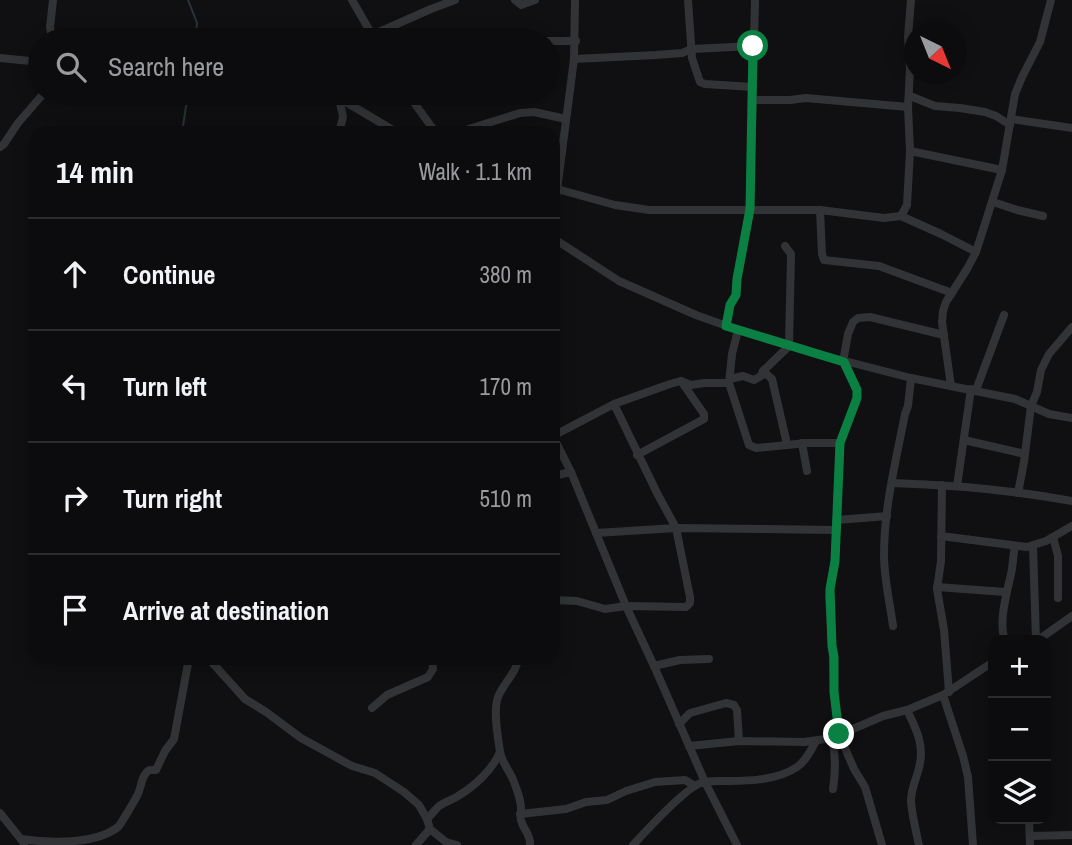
<!DOCTYPE html>
<meta charset="utf-8">
<style>
:root{--surface:#0c0c0e;--page:#1a1a1c;--text:#f1f3f6;--muted:#9a9b9e;--line:#2c2c2e}
body{margin:0;font-family:"Archivo Narrow",sans-serif;background:var(--page);color:var(--text)}
.controls{position:absolute;right:21px;bottom:21px;display:grid;overflow:hidden;border-radius:14px;box-shadow:0 4px 18px #0003}
.controls button{width:63px;height:63px;display:grid;place-items:center;padding:0;border:0;border-bottom:2px solid var(--line);background:var(--surface);color:var(--text);font:35px sans-serif}
.compass{position:absolute;left:904px;top:21px;width:63px;height:63px;border-radius:50%;background:var(--surface);box-shadow:0 4px 18px #0003;rotate:137deg}
.stop{position:absolute;width:21px;height:21px;margin:-16px;border:5px solid #0b8043;border-radius:50%;background:#fff}
.stop.end{background:#0b8043;border-color:#fff;box-shadow:0 2px 7px #0008}
.list{margin:0;padding:0;list-style:none}
h2{display:flex;justify-content:space-between;align-items:center;height:91px;margin:0;padding:0 28px;font-size:30px}
h2 small{font-size:23px;font-weight:400;color:var(--muted)}
.list li{display:grid;grid-template-columns:46px 1fr auto;gap:21px;align-items:center;box-sizing:border-box;height:112px;padding:0 28px;border-top:2px solid var(--line)}
.list b{display:block;font-size:26px;white-space:nowrap}
.list em{font-size:23px;font-style:normal;color:var(--muted)}
.icon{flex:none;width:38px;height:38px;fill:none;stroke:currentColor;stroke-width:2;stroke-linecap:round;stroke-linejoin:round}
.map{position:relative;flex:none;width:1072px;height:845px;overflow:hidden}
.search{position:absolute;background:var(--surface);box-shadow:0 4px 18px #0003;left:28px;top:28px;width:532px;height:77px;display:flex;align-items:center;gap:18px;box-sizing:border-box;padding:0 24px;border-radius:38px;color:var(--muted);font-size:26px}
.panel{position:absolute;background:var(--surface);box-shadow:0 4px 18px #0003;left:28px;top:126px;width:532px;height:539px;border-radius:21px}
.map>svg:first-child{display:block}
</style>
<div class="map">
<svg width="1072" height="845" viewBox="0 0 1072 845">
<rect width="100%" height="100%" fill="#101012"/>
<g fill="none" stroke-linecap="round" stroke-linejoin="round">
<g stroke="#2b3339" stroke-width="2">
<path d="M188 0 197 23 195 40"/>
<path d="M182 133 188 93"/>
</g>
<g stroke="#323336" stroke-width="8">
<path d="M352 0 375 40"/>
<path d="M515 0 521 5 535 0"/>
<path d="M688 0 692 58 700 82 705 84 753 87"/>
<path d="M372 35 431 9 455 0"/>
<path d="M52 40 50 27 53 0"/>
<path d="M548 41H576"/>
<path d="M0 58 40 62"/>
<path d="M574 59 656 55 682 53 692 49 753 46"/>
<path d="M327 93 339 98 398 133"/>
<path d="M407 93 436 133"/>
<path d="M910 96 935 106 960 108 985 112 996 116 1010 125"/>
<path d="M753 100H790L806 98 908 107"/>
<path d="M1011 119 1072 128"/>
<path d="M339 133 343 117 339 98 342 93"/>
<path d="M456 133 520 113 534 112 566 119"/>
<path d="M0 147 4 144 18 123 44 93"/>
<path d="M910 151 1002 170"/>
<path d="M557 189 615 205 649 210H820L884 218 901 216 941 234 976 252"/>
<path d="M993 202 1017 210 1043 216"/>
<path d="M820 210 822 254 824 260 879 266 952 293"/>
<path d="M901 216 907 205 910 151 908 107 910 69 908 37 911 0"/>
<path d="M553 221 574 59 575 0"/>
<path d="M553 238 619 281 696 315 738 330 814 353 911 378 1015 399 1049 414 1072 418"/>
<path d="M553 305V323"/>
<path d="M726 326 730 305 736 295 737 279 750 209 755 0"/>
<path d="M738 330 732 354 729 383 749 445 756 448 807 443H840"/>
<path d="M763 371 789 346 791 254 785 246"/>
<path d="M730 379 743 376 754 380 761 376 763 371 772 379 787 444"/>
<path d="M951 386 942 322 943 311 946 302 967 269 976 252 1002 170 1015 94 1022 77 1040 42 1051 0"/>
<path d="M976 390 1004 315"/>
<path d="M553 436 571 472 626 606 654 666 705 782 737 845"/>
<path d="M553 436 614 404 670 384 681 381 691 385 704 383H729"/>
<path d="M964 440 1025 454"/>
<path d="M802 443 807 471"/>
<path d="M637 455 704 419V414L681 381"/>
<path d="M553 476 571 472"/>
<path d="M892 483C952 485 1013 490 1072 501"/>
<path d="M942 485 941 561 937 589 944 630 949 692"/>
<path d="M957 486 971 389"/>
<path d="M1018 493 1024 462 1031 406 1037 392 1041 370 1049 354 1072 327"/>
<path d="M837 520 887 516"/>
<path d="M596 533 676 528 837 530"/>
<path d="M941 536 1027 547 1046 541 1072 526"/>
<path d="M1053 537 1058 556V598"/>
<path d="M1033 546 1036 640"/>
<path d="M937 587 1005 592"/>
<path d="M553 600 577 601 605 609 626 606 686 607 690 603V597L676 528 657 493 614 404"/>
<path d="M893 626C890 603 884 579 884 555 884 508 896 460 905 414L908 406 911 378"/>
<path d="M1005 640C998 623 1007 592 1011 574 1013 565 1013 555 1015 546"/>
<path d="M1038 640 1072 616"/>
<path d="M208 658 245 699 266 712 301 738 352 766 375 773 404 792 419 805 427 819 430 829 446 842 457 845"/>
<path d="M654 666 680 660 709 659"/>
<path d="M943 695 963 756 968 777 973 845"/>
<path d="M372 708 387 695 428 677 433 669 432 658"/>
<path d="M907 710C915 727 924 743 920 763 918 776 911 787 911 801 912 816 916 831 919 845"/>
<path d="M679 724 690 713 726 703 734 705 737 710 739 741"/>
<path d="M832 738C836 756 836 770 833 789"/>
<path d="M689 746 739 741 804 742 832 738 883 716 907 710 943 695 993 662"/>
<path d="M500 752C502 763 510 771 514 782 517 790 521 799 521 809 521 814 520 814 521 820 523 830 531 834 530 845"/>
<path d="M0 813 24 843"/>
<path d="M520 814 566 809 586 802 607 800 626 791 655 782 685 780 695 786"/>
<path d="M427 819C431 815 435 810 439 806 445 802 452 800 458 796 475 786 493 769 500 752 498 737 493 711 498 697 504 682 517 673 518 658"/>
<path d="M1029 819 1030 845"/>
<path d="M1030 836 1072 835"/>
<path d="M21 839C49 843 95 845 118 827 121 824 135 800 138 794 141 788 141 779 146 773 149 769 150 770 156 770L165 751 174 739 189 658"/>
<path d="M416 845 430 829"/>
<path d="M633 845C646 831 685 788 701 783 709 780 720 781 728 781 750 781 778 780 797 767 806 761 811 750 816 741"/>
<path d="M882 845 865 787 854 769 839 734 834 692 833 658 829 597 835 561 840 443 857 398V390L843 362 848 334 853 322 858 318 870 317 944 335"/>
</g>
</g>
<g fill="none" stroke-linecap="round" stroke-linejoin="round">
<path stroke="#0b8043" stroke-width="9" d="M753 46 750 209 737 279 736 295 730 305 726 326 844 362 857 390V398L840 443 835 561 830 589 832 646 834 657V692L839 734"/>
</g>
</svg>
<div class="controls">
<button>+</button>
<button>−</button>
<button><svg class="icon" aria-label="layers" viewBox="0 0 24 24"><path d="M12 4l9 5-9 5-9-5zM3 14l9 5 9-5"/></svg></button>
</div>
<svg class="compass" viewBox="-18 -18 36 36"><path d="M0-13l5 13h-10z" fill="#e53935"/><path d="M0 13l5-13h-10z" fill="#9a9b9e"/></svg>
<div class="stop" style="left:753px;top:46px"></div>
<div class="stop end" style="left:839px;top:734px"></div>
<div class="search"><svg class="icon" aria-label="search" viewBox="0 0 24 24"><circle cx="10" cy="10" r="6"/><path d="M15 15l6 6"/></svg>Search here</div>
<section class="panel">
<h2>14 min<small>Walk · 1.1 km</small></h2>
<ul class="list">
<li><svg class="icon" aria-label="ahead" viewBox="0 0 24 24"><path d="M12 20V5M6 11l6-6 6 6"/></svg><div><b>Continue</b></div><em>380 m</em></li>
<li><svg class="icon" aria-label="left" viewBox="0 0 24 24"><path d="M17 20v-9H6M10 6l-5 5 5 5"/></svg><div><b>Turn left</b></div><em>170 m</em></li>
<li><svg class="icon" aria-label="right" viewBox="0 0 24 24"><path d="M7 20v-9h11M14 6l5 5-5 5"/></svg><div><b>Turn right</b></div><em>510 m</em></li>
<li><svg class="icon" aria-label="arrive" viewBox="0 0 24 24"><path d="M6 21V4h12l-3 4 3 4H6"/></svg><div><b>Arrive at destination</b></div></li>
</ul>
</section>
</div>
